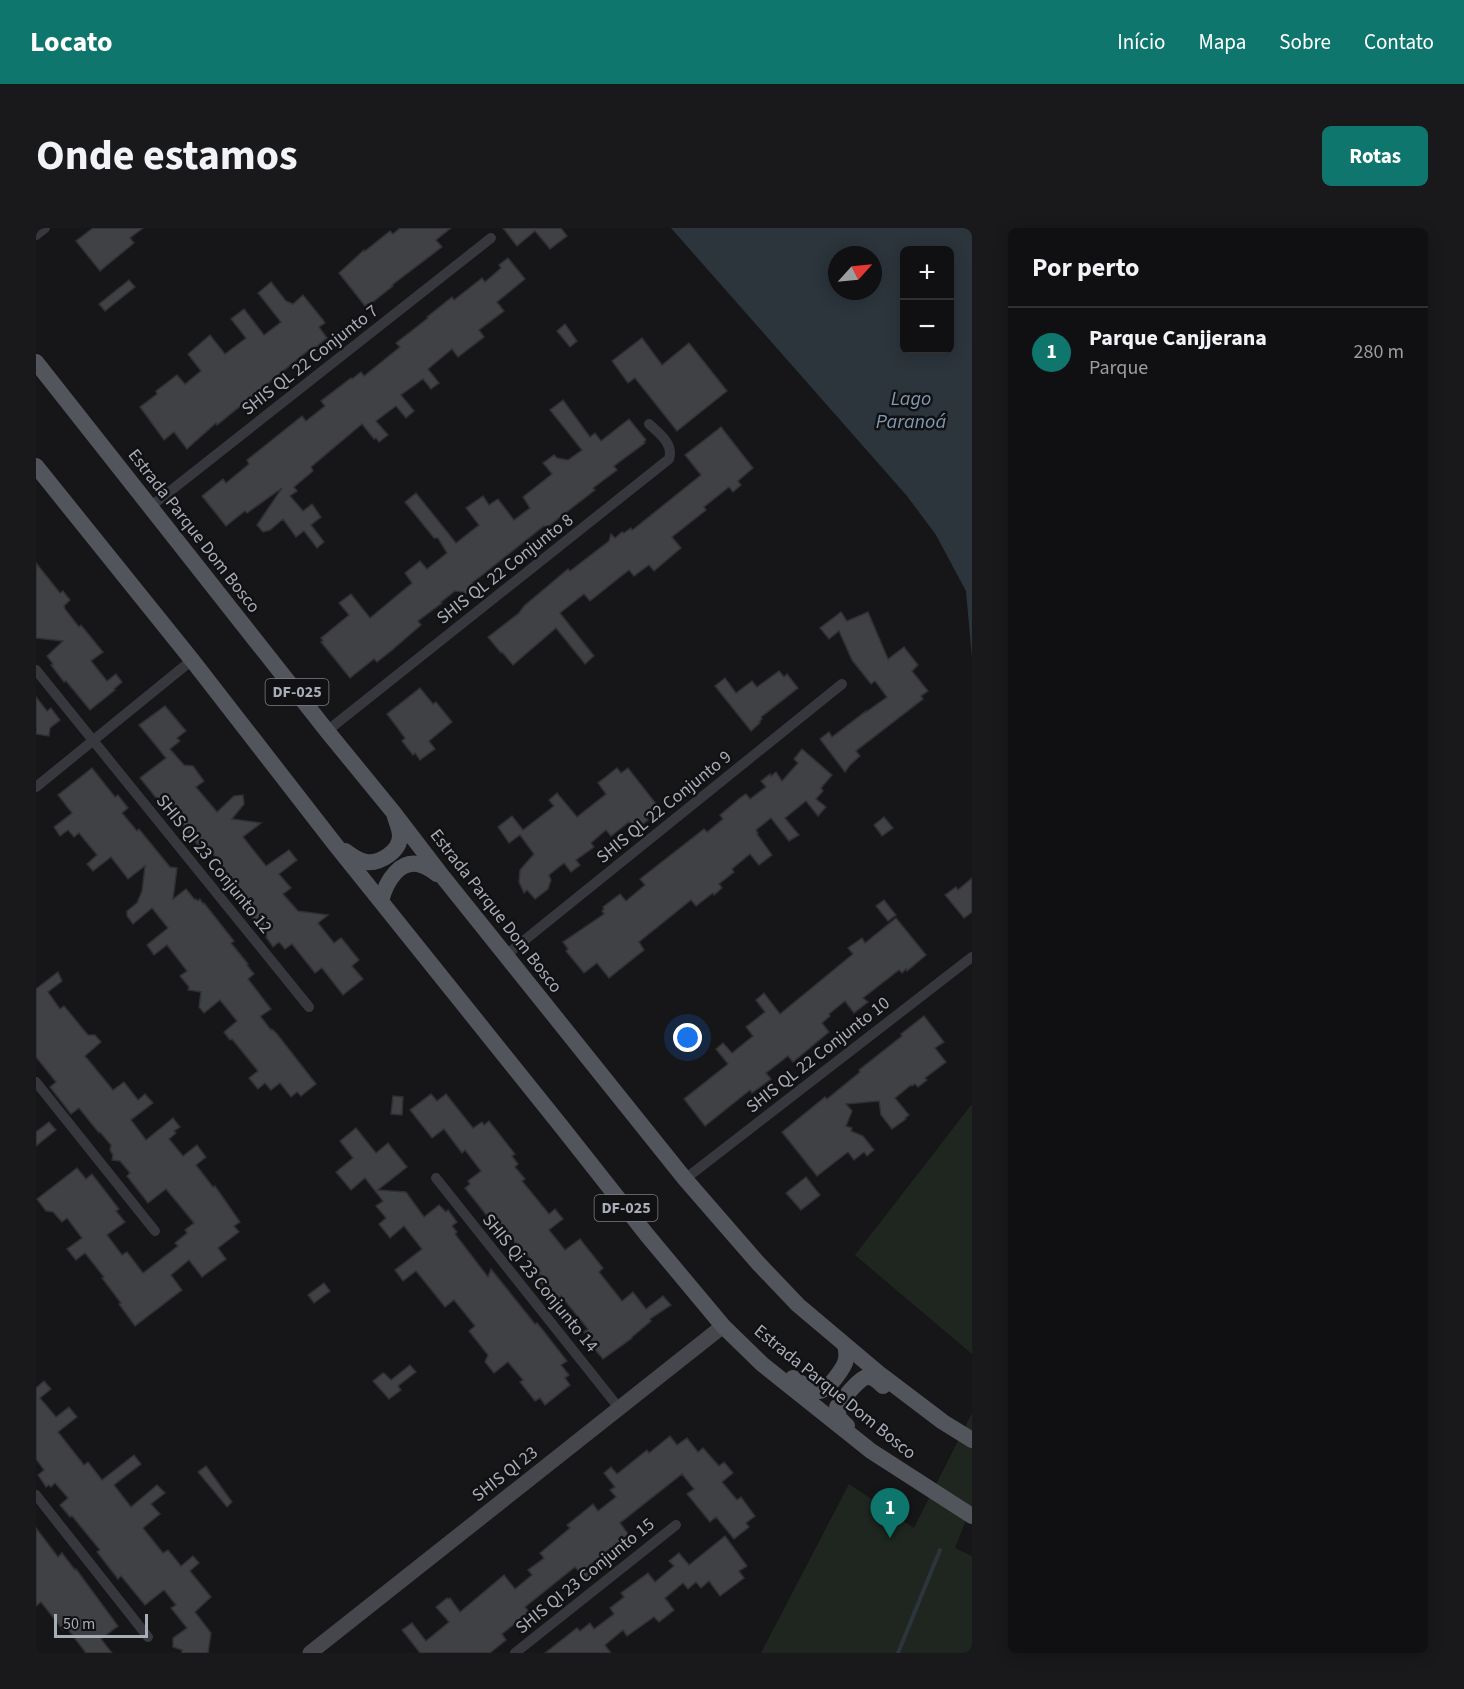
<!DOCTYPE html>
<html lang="pt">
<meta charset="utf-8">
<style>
:root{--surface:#101012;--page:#19191b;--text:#f1f3f6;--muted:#9c9d9f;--line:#303032;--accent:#0f766e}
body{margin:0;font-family:"Source Sans 3",sans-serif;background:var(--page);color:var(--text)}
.controls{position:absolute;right:18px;top:18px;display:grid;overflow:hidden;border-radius:9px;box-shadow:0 3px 15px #0003}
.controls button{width:54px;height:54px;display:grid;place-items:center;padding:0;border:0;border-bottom:2px solid var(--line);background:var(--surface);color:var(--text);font:30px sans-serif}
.compass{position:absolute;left:792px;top:18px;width:54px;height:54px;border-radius:50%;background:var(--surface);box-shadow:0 3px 15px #0003;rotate:63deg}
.scale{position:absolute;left:18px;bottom:15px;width:94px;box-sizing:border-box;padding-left:6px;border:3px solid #a8adb8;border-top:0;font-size:16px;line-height:21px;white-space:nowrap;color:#a8adb8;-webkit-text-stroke:4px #111113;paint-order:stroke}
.you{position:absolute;left:652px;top:810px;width:21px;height:21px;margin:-15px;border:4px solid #fff;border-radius:50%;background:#1a73e8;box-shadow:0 0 0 9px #1a73e833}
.badge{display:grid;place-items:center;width:39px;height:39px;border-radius:50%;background:var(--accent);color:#fff;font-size:20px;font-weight:700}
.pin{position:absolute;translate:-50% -50px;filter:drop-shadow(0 2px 3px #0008)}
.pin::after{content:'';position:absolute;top:32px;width:21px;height:18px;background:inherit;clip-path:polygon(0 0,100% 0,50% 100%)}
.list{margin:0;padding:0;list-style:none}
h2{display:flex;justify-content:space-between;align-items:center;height:78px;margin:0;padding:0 24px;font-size:26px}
h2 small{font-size:20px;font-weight:400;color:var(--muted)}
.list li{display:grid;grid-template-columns:39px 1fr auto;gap:18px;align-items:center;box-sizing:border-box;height:90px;padding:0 24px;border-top:2px solid var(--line)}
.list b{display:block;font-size:22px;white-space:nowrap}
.list p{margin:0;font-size:20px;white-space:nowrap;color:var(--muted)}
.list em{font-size:20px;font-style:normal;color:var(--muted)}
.map{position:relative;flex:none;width:936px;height:1425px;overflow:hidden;border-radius:9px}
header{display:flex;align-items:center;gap:36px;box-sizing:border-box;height:84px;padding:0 30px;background:var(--accent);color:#fff}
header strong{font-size:28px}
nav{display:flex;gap:33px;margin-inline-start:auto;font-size:21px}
.intro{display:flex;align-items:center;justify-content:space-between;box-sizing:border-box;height:144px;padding:0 36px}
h1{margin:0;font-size:42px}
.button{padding:15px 27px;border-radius:9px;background:var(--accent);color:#fff;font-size:21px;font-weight:700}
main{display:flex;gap:36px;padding:0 36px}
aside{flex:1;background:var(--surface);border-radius:9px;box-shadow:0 3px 15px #0003}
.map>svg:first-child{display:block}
</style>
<header>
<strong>Locato</strong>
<nav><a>Início</a><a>Mapa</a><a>Sobre</a><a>Contato</a></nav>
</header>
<div class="intro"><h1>Onde estamos</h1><a class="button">Rotas</a></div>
<main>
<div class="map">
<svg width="936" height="1425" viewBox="0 0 936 1425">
<rect width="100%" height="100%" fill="#161618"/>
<g fill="#1e261f">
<path d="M936 876V1126L819 1027Z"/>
<path d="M936 1185V1277L919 1320 936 1328V1425H725L813 1256 878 1300Z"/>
</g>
<path fill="#2c353c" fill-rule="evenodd" d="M635 0H936V430L930 363 900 307 871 268ZM868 22H914V122H868ZM801 27H837V63H801Z"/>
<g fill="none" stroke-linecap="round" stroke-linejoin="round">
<path stroke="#2c353c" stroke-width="4" d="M862 1425 904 1322"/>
</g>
<g fill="#404145" stroke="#303034" stroke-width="1.5">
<path d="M57 0H107L94 10 98 15 64 43 40 13Z"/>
<path d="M364 0H415L400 12 406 19 356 57 357 58 333 77 332 76 329 78 303 45 328 22 329 23 354 3 357 6Z"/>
<path d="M467 0H525L531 8 514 21 499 3 481 18Z"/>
<path d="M472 30 489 51 461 74 468 83 443 102 448 109 422 129 416 121 392 141 403 155 395 161 387 151 365 167 378 183 370 190 360 178 340 193 352 207 343 214 340 210 338 211 326 196 275 239 277 243 258 259 261 263 254 268 267 283 276 276 285 289 275 297 288 314 281 320 268 303 260 309 247 291 234 302 227 304 221 297 246 260 211 285 209 283 190 298 166 268 187 251 190 255 213 236 211 232 266 188 270 193 289 178 285 173 315 150 316 151 325 144 328 148 364 119 360 115 392 90 391 89 416 69 418 72 446 50 449 54 465 40 463 37Z"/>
<path d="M93 52 99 59 69 83 63 76Z"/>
<path d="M235 54 250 73 257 76 267 67 287 92 289 95 283 99 291 110 275 123 273 122 181 197 180 195 151 221 138 204 128 212 104 179 121 166 120 163 141 147 149 156 165 143 152 126 174 107 189 126 210 110 195 91 208 81 228 107 245 94 222 65Z"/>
<path d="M529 96 541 113 534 119 521 103Z"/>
<path d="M606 110 626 137 653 115 691 163 641 203 599 150 592 155 576 133Z"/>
<path d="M527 172 554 209 559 205 565 213 593 191 610 212 608 214 609 215 578 238 581 242 557 260 559 262 510 300 508 298 445 348 436 355 439 359 429 366 427 364 419 363 405 374 406 375 382 393 385 397 355 423 341 434 338 431 314 450 285 414 287 413 285 410 313 387 303 375 315 366 334 390 376 355 369 345 384 333 391 341 411 325 402 310H398L369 274 380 265 420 315 443 297 430 280 447 268 453 277 462 271 478 292 494 280 487 269 516 246 507 235 518 227 521 230 532 232 546 222 514 182Z"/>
<path d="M685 199 717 240 702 253 705 257 697 264 693 259 668 279 670 282 636 309 645 320 618 343 613 337 598 348 593 342 554 373 548 366 524 385 558 428 549 436 520 400 477 437 466 424 465 425 452 409 483 385 488 378 532 341 534 343 573 313 575 306 579 310 586 304 588 305 595 300 596 302 599 300 665 247 649 227Z"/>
<path d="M0 335 24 365 27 363 34 372 28 378 29 381 43 399 45 397 67 424 55 433 71 453 80 446 86 454 78 461 79 462 54 482 30 453 28 454 15 437 17 436 11 428 27 413 0 410Z"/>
<path d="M805 384 811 393 832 384 852 431 868 419 882 437 876 443 892 463 885 468 887 471 820 523 824 528 814 537 809 544 784 511 793 504 796 509 830 483V484L851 469 839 453 835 456 816 432 803 403 793 411 784 400Z"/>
<path d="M743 443 748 449 751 446 762 460 725 489 726 491 723 494 724 495 715 503 679 458 689 450 700 465 716 453 721 459Z"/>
<path d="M384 460 397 476 400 474 416 494 393 513 399 521 384 532 379 525 377 527 366 513 369 510 351 486Z"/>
<path d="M0 469 11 483 15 480 24 492 14 500 13 508 0 506Z"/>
<path d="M129 478 150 503 141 510 144 513 134 521 148 537 157 538 168 553 160 559 181 584 198 568 207 567 208 576 196 591 225 595 207 609 230 638 253 622 261 632 243 646 255 660 247 666 262 683 292 687 282 695 298 715 305 710 307 712 323 732 316 738 327 751 307 767 286 740 279 745 256 716 249 721 243 714 237 719 230 709 231 708 214 687 217 684 215 681 216 680 198 658 194 660 186 650 188 649 181 641 186 637 172 620 167 623 141 592 144 590 130 572 125 576 104 550 130 530 103 497Z"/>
<path d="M766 521 796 547 785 560 787 563 780 571 790 579 782 588 770 573 749 590 763 607 753 613 735 590 720 602 722 605 721 606 736 627 723 637 714 626 696 641 698 644 683 656 686 660 678 667 677 665 660 678 655 672 603 714 608 722 573 750 561 735 548 745 530 723 532 721 527 714 568 686 566 683 568 681 567 679 584 666 590 673 609 657 604 651 668 601 671 604 687 591 684 587 704 570 710 566 714 571 730 559 725 553 734 546 735 548 740 544 746 553 762 535 758 531Z"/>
<path d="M56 540 79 569 82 567 92 580 86 585 101 603 103 601 134 639 141 640 137 671 150 661 159 672 160 671 162 673 164 671 167 676 168 675 198 713 195 715 212 736 211 737 218 746 212 751 235 781 225 788V789L235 802 236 801 241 806 280 856 265 868 261 864 255 869 244 855 235 862 229 855 222 861 213 850 222 843 196 811 194 812 188 804 201 793 184 772 168 785 163 779 165 764 152 762 153 759 144 748 151 743 131 717 118 727 111 717 132 700 116 680 97 696 91 688V683L101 675 106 663 109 638 92 651 75 629 57 643 51 636 61 627 43 605 38 609 32 602 24 608 18 599 36 585 22 567Z"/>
<path d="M581 540 585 545 592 540 621 577 608 587 612 592 599 602 593 594 575 608 570 602 555 615 558 619 540 632 544 637 535 644 528 635 513 647 515 652 512 661 499 671 491 662 488 665 483 654 484 642 498 626 484 607 473 615 462 599 476 588 487 602 518 578 513 572 521 565 541 589 570 566 562 555Z"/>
<path d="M848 589 857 600 846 608 838 597Z"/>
<path d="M936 650V684L928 690 909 667 920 659 922 662Z"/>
<path d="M848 672 860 687 852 693 840 678Z"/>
<path d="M860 690 890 727 871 743 870 741 866 745 863 742 827 770 832 774 818 785 809 773 793 786 794 788 786 795 793 804 757 834 752 828 730 845 735 851 716 865 714 862 669 898 648 871 692 836 680 821 687 815 696 825 717 808 710 799 729 784 720 772 728 765 744 786 817 726 812 720 826 710 829 715Z"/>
<path d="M22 744 26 753 12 764 24 781 28 778 52 807H59L65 814 49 828 77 862 88 854 102 872 109 866 117 875 95 892 110 912 137 890 144 899 138 903 140 905 133 911 147 928 161 917 170 929 160 937 177 959 179 958 204 994 198 998 203 1004 182 1020 190 1031 166 1049 153 1032 135 1047 146 1062 99 1098 83 1076 85 1075 66 1050 68 1049 49 1025 40 1032 31 1021 46 1010 31 990 26 994 17 984 10 983 1 971 41 940 50 951 56 946 83 981 80 983 89 994 71 1007 86 1027 91 1024 107 1045 142 1018 139 1015 151 1005 149 1002 158 995 130 961 112 975 91 948 94 945 84 933 76 932 77 927 74 922 75 917 64 904 63 905 43 880 35 886 14 859 20 854 0 829V761Z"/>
<path d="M888 788 908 814 899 820 910 834 889 850 891 852 882 859 879 856 876 858 875 857 859 870 873 887 869 890 870 891 856 901 845 887 843 873 810 876 816 883 810 898 816 900 815 903 827 908 838 922 831 928 828 924 818 932 812 924 781 948 746 904 789 869 791 871 824 844 823 842 866 808 865 806Z"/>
<path d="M395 866 401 873 410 866 437 900 446 894 448 897 453 893 479 926 476 928 482 936 479 939 489 951 486 953 513 986 519 981 527 991 513 1002 529 1022 544 1011 567 1040 563 1044 586 1073 597 1064 610 1081 627 1068 635 1077 614 1091 615 1093 596 1109V1110L567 1131 556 1118 558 1116 548 1104 552 1101 525 1068 519 1073 502 1052 503 1051 502 1049 504 1046 502 1044 504 1043 489 1024 487 1025 467 1000 463 1003 429 960 434 956 432 953 445 943 429 922 426 925 408 901 396 910 374 882Z"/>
<path d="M357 868 367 869 366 887 355 886Z"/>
<path d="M13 894 20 902 0 918V904Z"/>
<path d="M320 900 340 925 352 915 371 939 342 962 370 964 388 989 403 977 410 984 412 982 421 994 416 998 421 1004 419 1006 452 1049 455 1041 499 1096 501 1095 506 1101 531 1133 525 1137 533 1147 529 1150 534 1157 509 1177 504 1170 499 1173 484 1154 487 1152 472 1134 458 1145 449 1134 452 1127 433 1103 439 1098 418 1072 409 1079 380 1043 367 1053 359 1042 386 1021 368 998 354 1010 343 996 350 990 340 978 347 973 329 950 315 962 300 944 317 930 304 913Z"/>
<path d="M770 949 784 967 765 982 750 965Z"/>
<path d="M288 1055 294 1063 278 1075 272 1067Z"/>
<path d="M374 1137 380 1144 362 1158 365 1162 353 1171 337 1153 347 1145 349 1146 355 1152Z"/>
<path d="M8 1153 15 1161 4 1170 20 1189 33 1179 41 1189 22 1204 48 1237 52 1234 66 1252 98 1227 105 1236 78 1257 95 1279 121 1257 129 1265 115 1276 124 1286 107 1300 127 1325 132 1322 145 1338 157 1328 163 1335 154 1343 175 1369 159 1384 175 1405 172 1425H146V1422L137 1419V1410L151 1400 135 1380 140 1377 128 1362 109 1377 85 1348 82 1351 61 1324 64 1322 36 1288 34 1289 24 1277 32 1270 19 1255 15 1259 13 1257 10 1259 2 1247 8 1242 0 1231V1160Z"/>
<path d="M634 1208 641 1217 651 1210 662 1224 667 1220 683 1238 688 1234 697 1245 686 1254 701 1272 705 1269 719 1288 710 1295 713 1299 698 1311 680 1289 674 1294 651 1266 658 1261 646 1246 584 1295 596 1311 578 1325 575 1320 555 1336 562 1344 551 1353 539 1339 489 1379 493 1384 466 1406 470 1412 454 1425H384L366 1402 376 1395 390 1413 413 1394 400 1379 411 1370 412 1371 414 1370 424 1384 468 1347 479 1361 496 1347 492 1342 508 1330 504 1325 534 1300 531 1297 557 1276 562 1283 580 1269 574 1262 579 1259 568 1245 575 1239 581 1246 611 1222 613 1225Z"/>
<path d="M170 1238 196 1274 191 1279 162 1244Z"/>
<path d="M0 1300 22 1329 26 1325 39 1342 40 1341 82 1398 65 1411 76 1425H50L31 1400 27 1402 5 1374 0 1378Z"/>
<path d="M689 1308 711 1338 703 1343 708 1350 684 1368 673 1353 665 1360 660 1354 652 1361 647 1355 629 1370 638 1382 623 1394 618 1389 591 1408 587 1402 569 1417 575 1425H509L541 1400 544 1403 554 1395 558 1401 578 1386 574 1380 588 1369 585 1365 612 1345 619 1354 638 1338 633 1333 643 1325 653 1337Z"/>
</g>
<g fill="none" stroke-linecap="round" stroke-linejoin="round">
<g stroke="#37383d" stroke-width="10">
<path d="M0 7 9 0"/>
<path d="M114 279 455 10"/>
<path d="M0 442 273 779"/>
<path d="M291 503 633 231C638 216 623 205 613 196"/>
<path d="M0 559 156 432"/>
<path d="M470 727 806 456"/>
<path d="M0 854 119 1003"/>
<path d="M400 950 583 1180"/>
<path d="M649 951 936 729"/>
<path d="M0 1267 112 1409"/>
<path d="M479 1425 640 1297"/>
</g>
<path stroke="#45474d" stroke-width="15" d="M274 1425 687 1098"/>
<g stroke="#53555c" stroke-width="16">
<path d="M0 134 291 503 358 585 407 649 649 951 722 1035 762 1077 845 1147 907 1194 936 1212"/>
<path d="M0 238 156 432 298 615 525 898 611 1007 687 1098 726 1136 835 1223 936 1288"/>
<path d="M309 623C315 627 322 633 330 634 344 636 364 623 364 608 364 602 361 595 359 589"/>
<path d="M345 673C350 654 364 628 388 638 393 640 397 643 401 646"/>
<path d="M757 1150C764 1154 774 1163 783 1163 791 1164 809 1139 810 1131 811 1126 810 1121 809 1117"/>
<path d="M811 1198 803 1190 801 1179C806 1172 823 1150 831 1149 837 1148 843 1154 847 1158"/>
</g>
</g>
<g text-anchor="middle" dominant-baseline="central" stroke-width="5" stroke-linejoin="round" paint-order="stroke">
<g fill="#111113" stroke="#7b7e86" stroke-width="1.5">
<rect x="229.5" y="451" width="63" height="26" rx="4.5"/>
<rect x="558.5" y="967" width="63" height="26" rx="4.5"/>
</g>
<g font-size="16" font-weight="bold" fill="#a8adb8">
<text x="261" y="464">DF-025</text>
<text x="590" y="980">DF-025</text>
</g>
<g font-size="18" fill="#a8adb8" stroke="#111113">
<text transform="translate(274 132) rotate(-38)">SHIS QL 22 Conjunto 7</text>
<text transform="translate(158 303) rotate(52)">Estrada Parque Dom Bosco</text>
<text transform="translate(469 341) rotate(-38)">SHIS QL 22 Conjunto 8</text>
<text transform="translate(628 579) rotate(-39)">SHIS QL 22 Conjunto 9</text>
<text transform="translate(178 636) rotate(51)">SHIS QI 23 Conjunto 12</text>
<text transform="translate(460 683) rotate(52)">Estrada Parque Dom Bosco</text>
<text transform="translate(782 827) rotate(-38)">SHIS QL 22 Conjunto 10</text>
<text transform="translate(504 1055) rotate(51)">SHIS Qi 23 Conjunto 14</text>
<text transform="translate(799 1164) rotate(39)">Estrada Parque Dom Bosco</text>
<text transform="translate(469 1246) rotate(-38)">SHIS QI 23</text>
<text transform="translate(549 1348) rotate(-39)">SHIS QI 23 Conjunto 15</text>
</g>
<g font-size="20" font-style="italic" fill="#7f9bb3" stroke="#111113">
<text x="875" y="171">Lago<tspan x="875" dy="23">Paranoá</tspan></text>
</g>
</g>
</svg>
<div class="controls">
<button>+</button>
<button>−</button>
</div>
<svg class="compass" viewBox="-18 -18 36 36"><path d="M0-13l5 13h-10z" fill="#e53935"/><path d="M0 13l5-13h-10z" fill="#9c9d9f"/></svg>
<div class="scale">50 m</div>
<div class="you"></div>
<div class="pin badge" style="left:854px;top:1310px">1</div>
</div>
<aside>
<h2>Por perto<small></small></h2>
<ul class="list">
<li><span class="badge">1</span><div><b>Parque Canjjerana</b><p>Parque</p></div><em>280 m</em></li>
</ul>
</aside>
</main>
